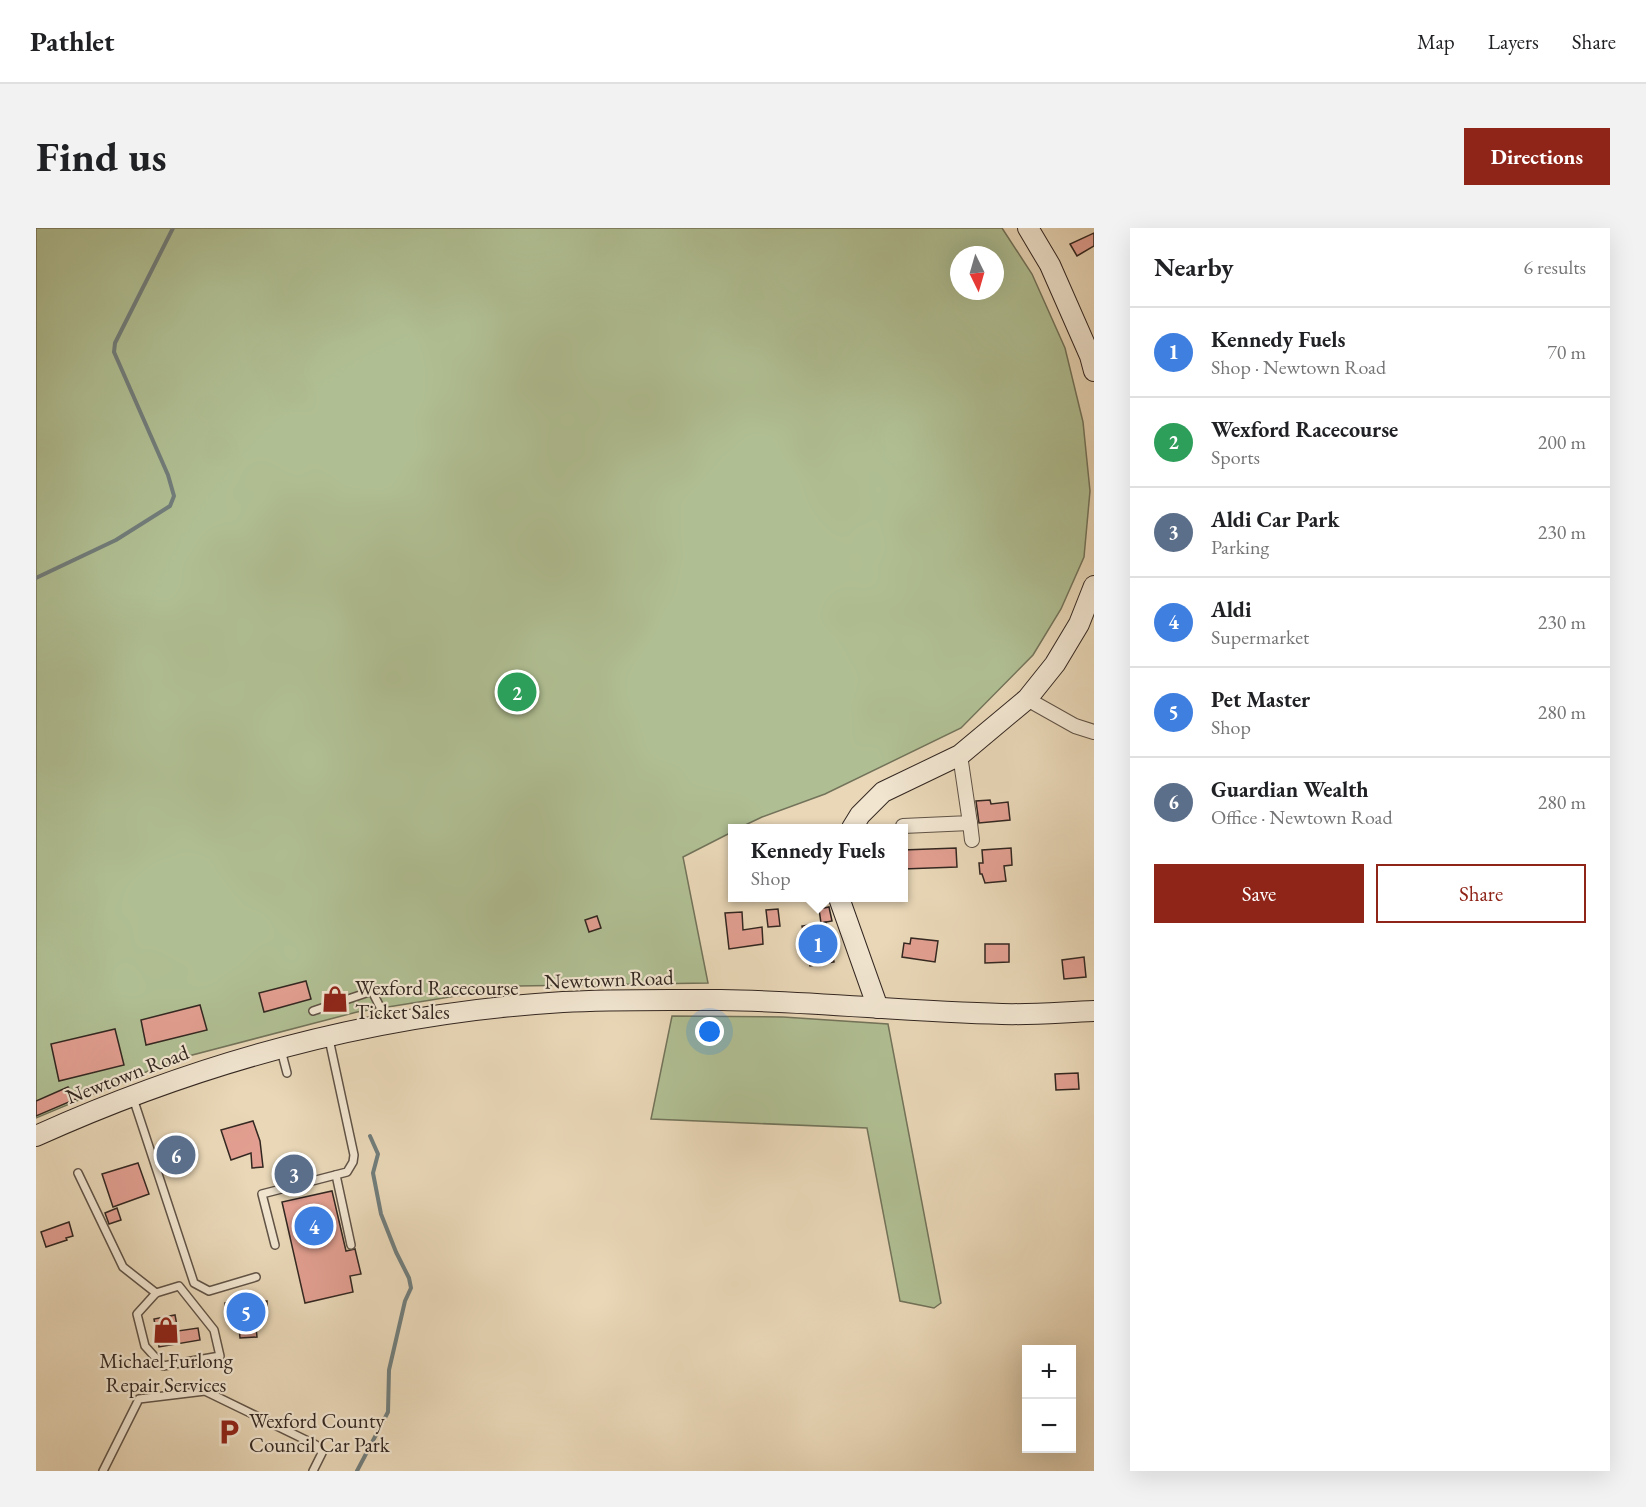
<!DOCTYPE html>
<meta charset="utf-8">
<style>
:root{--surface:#fff;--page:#f2f2f2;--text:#202124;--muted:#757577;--line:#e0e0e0;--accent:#8f2418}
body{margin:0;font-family:"EB Garamond",serif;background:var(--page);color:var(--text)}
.controls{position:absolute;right:18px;bottom:18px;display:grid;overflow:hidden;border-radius:0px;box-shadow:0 6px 24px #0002}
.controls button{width:54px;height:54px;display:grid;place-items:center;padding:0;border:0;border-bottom:2px solid var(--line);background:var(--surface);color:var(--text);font:30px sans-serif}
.compass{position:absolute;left:914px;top:18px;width:54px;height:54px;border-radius:50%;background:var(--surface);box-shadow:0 6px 24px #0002;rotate:175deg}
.you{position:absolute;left:674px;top:804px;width:21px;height:21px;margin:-15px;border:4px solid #fff;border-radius:50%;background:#1a73e8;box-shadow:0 0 0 9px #1a73e833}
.badge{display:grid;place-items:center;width:39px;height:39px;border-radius:50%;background:var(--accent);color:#fff;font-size:20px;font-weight:700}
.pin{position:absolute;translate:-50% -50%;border:3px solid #fff;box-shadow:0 2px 6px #0006}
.popup{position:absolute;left:692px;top:596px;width:180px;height:78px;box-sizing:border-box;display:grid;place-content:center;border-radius:0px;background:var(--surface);filter:drop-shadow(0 2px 4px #0005);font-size:20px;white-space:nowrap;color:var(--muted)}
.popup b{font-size:22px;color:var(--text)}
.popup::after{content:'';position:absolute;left:50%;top:100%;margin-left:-12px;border:12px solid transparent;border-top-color:var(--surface)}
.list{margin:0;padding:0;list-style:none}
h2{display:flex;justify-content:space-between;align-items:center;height:78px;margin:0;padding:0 24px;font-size:26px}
h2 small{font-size:20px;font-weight:400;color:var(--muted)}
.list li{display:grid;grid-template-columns:39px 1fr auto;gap:18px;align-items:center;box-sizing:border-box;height:90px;padding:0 24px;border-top:2px solid var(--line)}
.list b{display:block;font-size:22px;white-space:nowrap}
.list p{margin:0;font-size:20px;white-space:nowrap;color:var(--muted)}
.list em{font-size:20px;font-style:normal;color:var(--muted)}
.actions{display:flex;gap:12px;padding:18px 24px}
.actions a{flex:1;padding:14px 0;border:2px solid var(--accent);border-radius:0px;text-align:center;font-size:21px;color:var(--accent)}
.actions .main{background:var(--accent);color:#fff}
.map{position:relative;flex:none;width:1058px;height:1243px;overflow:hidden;border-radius:0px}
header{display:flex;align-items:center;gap:36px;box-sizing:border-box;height:84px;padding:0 30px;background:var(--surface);border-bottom:2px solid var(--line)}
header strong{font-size:28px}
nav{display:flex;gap:33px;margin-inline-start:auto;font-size:21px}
.intro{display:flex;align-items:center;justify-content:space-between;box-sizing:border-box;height:144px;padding:0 36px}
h1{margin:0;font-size:42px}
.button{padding:15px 27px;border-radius:0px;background:var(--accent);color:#fff;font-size:21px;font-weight:700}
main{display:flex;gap:36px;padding:0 36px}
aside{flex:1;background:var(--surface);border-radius:0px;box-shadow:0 6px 24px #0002}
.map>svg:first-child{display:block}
</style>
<header>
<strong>Pathlet</strong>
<nav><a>Map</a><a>Layers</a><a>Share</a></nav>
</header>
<div class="intro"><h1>Find us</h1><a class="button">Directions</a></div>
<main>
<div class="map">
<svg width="1058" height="1243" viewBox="0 0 1058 1243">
<rect width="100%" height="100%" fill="#e9d7b7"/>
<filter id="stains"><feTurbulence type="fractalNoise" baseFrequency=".00333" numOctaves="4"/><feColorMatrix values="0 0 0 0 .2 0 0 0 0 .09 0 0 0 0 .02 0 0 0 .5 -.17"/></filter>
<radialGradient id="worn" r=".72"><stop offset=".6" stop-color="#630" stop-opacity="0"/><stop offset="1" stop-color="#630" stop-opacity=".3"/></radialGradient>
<g fill="#b0bf93" stroke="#72735a" stroke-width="1.5" fill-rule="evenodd">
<path d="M0 0H966L996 46 1029 120 1047 194 1054 263 1048 329 1025 381 997 427 925 500 789 566 726 589 703 600H696V604L647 629 672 755 482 758 321 784 141 831 0 890ZM923 27H959V63H923Z"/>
<path d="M636 788 747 789 852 796 905 1075 898 1080 864 1073 831 900 615 891Z"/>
</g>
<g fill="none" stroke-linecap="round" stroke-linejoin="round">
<g stroke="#717d7b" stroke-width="4">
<path d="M0 350 80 312 134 278 138 268 132 247 78 124 79 115 137 0"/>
<path d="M321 1243 352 1184 353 1142 369 1073 375 1060 373 1050 360 1024 345 986 337 945 342 926 334 908"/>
</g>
</g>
<g fill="#e29f91" stroke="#332721" stroke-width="1.5">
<path d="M1058 5V18L1041 28 1034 16Z"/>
<path d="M954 572 955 576 972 574 974 592 943 595 940 573Z"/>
<path d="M920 620 921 639 867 641V622Z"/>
<path d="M975 620 976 637 968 638 970 653 949 655 946 646H944L943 635H947L946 622Z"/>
<path d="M793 679 796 693 785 695 783 681Z"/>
<path d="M742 681 744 698 732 699 730 682Z"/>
<path d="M706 684 707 702 726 699 727 716 693 721 689 685Z"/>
<path d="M561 688 565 700 553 704 549 692Z"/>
<path d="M790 694 798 734 774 738 766 698Z"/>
<path d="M875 710 902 713 899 734 866 729 868 715 874 716Z"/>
<path d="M949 716H973V734L949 735Z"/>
<path d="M1048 729 1050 749 1028 751 1026 732Z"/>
<path d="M270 753 275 771 228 784 223 765Z"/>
<path d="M164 777 171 802 110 817 105 792Z"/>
<path d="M79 801 88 837 23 853 15 816Z"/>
<path d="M1042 845 1043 861 1020 862 1019 846Z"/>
<path d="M32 859 40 871 0 888V873Z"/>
<path d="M217 893 224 913 227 939 216 940 215 925 195 932 185 902Z"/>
<path d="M155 915 160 927 136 936 132 924Z"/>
<path d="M102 935 113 966 77 979 66 946Z"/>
<path d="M296 963 310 1023 319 1021 325 1046 314 1048 317 1064 269 1075 246 974Z"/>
<path d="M81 980 85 992 73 996 69 985Z"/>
<path d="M33 994 37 1008 30 1010 31 1012 10 1019 5 1004Z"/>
<path d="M231 1073V1088L219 1089 221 1109 204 1110 202 1090H190L189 1075Z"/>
<path d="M139 1087 142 1103 162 1100 164 1112 123 1119 118 1091Z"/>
</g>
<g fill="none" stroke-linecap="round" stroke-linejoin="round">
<defs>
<g id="lane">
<path d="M277 783 336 763 352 795"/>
<path d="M245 822 251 845"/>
<path d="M97 870 158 1055 173 1063 220 1049"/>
<path d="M42 945 87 1039 120 1065"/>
<path d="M300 947 315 1017"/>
<path d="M239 1017 226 966 311 944 317 934 318 927 293 811"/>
<path d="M143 1058 178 1102 184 1128 127 1138 109 1118 101 1086 120 1065Z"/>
<path d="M67 1243 103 1171 169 1163 280 1217 286 1225 277 1243"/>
</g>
<g id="street">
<path d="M991 471 1039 498 1058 504"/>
<path d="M934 595 936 612"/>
<path d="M867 598 934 595 924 527"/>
</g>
<g id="secondary">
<path d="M992 0 1014 37 1054 128 1058 143"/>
<path d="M816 600 824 587 847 564 924 527 991 471 1019 436 1043 396 1058 358"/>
<path d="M803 670 842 780"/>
<path d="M0 908C166 833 345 785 527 774 580 771 632 772 685 772 778 773 872 784 966 786 996 787 1028 784 1058 783"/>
</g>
</defs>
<use href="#lane" stroke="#605346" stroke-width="10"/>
<use href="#street" stroke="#605346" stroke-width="16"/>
<use href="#secondary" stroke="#332721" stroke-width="22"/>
<use href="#lane" stroke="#f1e5d0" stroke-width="7"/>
<use href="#street" stroke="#f1e5d0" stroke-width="14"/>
<use href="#secondary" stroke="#f1e5d0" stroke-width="20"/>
</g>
<defs>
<symbol id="shop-bare" viewBox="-9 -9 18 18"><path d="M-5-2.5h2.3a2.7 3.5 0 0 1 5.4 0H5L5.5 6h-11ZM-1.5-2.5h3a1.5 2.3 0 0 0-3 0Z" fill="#8f2418" stroke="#f1e5d0" stroke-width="2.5" paint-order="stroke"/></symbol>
<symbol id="parking-bare" viewBox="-9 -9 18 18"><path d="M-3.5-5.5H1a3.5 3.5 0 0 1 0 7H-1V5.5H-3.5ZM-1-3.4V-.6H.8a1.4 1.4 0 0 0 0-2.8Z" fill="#8f2418" stroke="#f1e5d0" stroke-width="2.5" paint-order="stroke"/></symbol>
</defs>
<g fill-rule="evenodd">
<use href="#shop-bare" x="280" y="752" width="38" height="38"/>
<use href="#shop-bare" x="111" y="1083" width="38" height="38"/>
<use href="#parking-bare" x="174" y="1185" width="38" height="38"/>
</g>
<g text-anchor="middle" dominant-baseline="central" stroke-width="4.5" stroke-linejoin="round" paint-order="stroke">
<g font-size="21" fill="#332721" stroke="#f1e5d0">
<text transform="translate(573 751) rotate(-2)">Newtown Road</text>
<text transform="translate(91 846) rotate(-21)">Newtown Road</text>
</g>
<g font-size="21" fill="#332721" stroke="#f1e5d0" text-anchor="start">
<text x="319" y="759">Wexford Racecourse<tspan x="319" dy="24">Ticket Sales</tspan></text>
<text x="130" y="1132" text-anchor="middle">Michael Furlong<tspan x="130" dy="24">Repair Services</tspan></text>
<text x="213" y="1192">Wexford County<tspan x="213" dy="24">Council Car Park</tspan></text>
</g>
</g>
<rect width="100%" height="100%" filter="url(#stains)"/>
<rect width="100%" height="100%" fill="url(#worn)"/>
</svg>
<div class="controls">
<button>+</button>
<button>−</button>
</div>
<svg class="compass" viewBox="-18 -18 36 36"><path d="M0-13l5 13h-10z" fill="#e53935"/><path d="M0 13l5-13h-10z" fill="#757577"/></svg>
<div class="you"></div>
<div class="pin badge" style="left:782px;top:716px;background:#3f7fe0">1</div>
<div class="popup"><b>Kennedy Fuels</b>Shop</div>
<div class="pin badge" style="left:481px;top:464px;background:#2e9e5b">2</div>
<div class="pin badge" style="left:258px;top:946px;background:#5c6f8a">3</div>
<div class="pin badge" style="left:278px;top:998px;background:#3f7fe0">4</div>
<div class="pin badge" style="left:210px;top:1084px;background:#3f7fe0">5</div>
<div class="pin badge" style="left:140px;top:927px;background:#5c6f8a">6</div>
</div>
<aside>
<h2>Nearby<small>6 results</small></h2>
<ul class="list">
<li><span class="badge" style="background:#3f7fe0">1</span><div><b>Kennedy Fuels</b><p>Shop · Newtown Road</p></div><em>70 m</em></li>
<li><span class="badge" style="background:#2e9e5b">2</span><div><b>Wexford Racecourse</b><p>Sports</p></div><em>200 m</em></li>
<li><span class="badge" style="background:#5c6f8a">3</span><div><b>Aldi Car Park</b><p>Parking</p></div><em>230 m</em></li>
<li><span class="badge" style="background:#3f7fe0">4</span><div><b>Aldi</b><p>Supermarket</p></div><em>230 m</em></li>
<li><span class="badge" style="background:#3f7fe0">5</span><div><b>Pet Master</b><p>Shop</p></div><em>280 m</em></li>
<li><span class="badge" style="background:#5c6f8a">6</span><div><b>Guardian Wealth</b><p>Office · Newtown Road</p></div><em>280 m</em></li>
</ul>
<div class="actions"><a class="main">Save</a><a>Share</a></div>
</aside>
</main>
